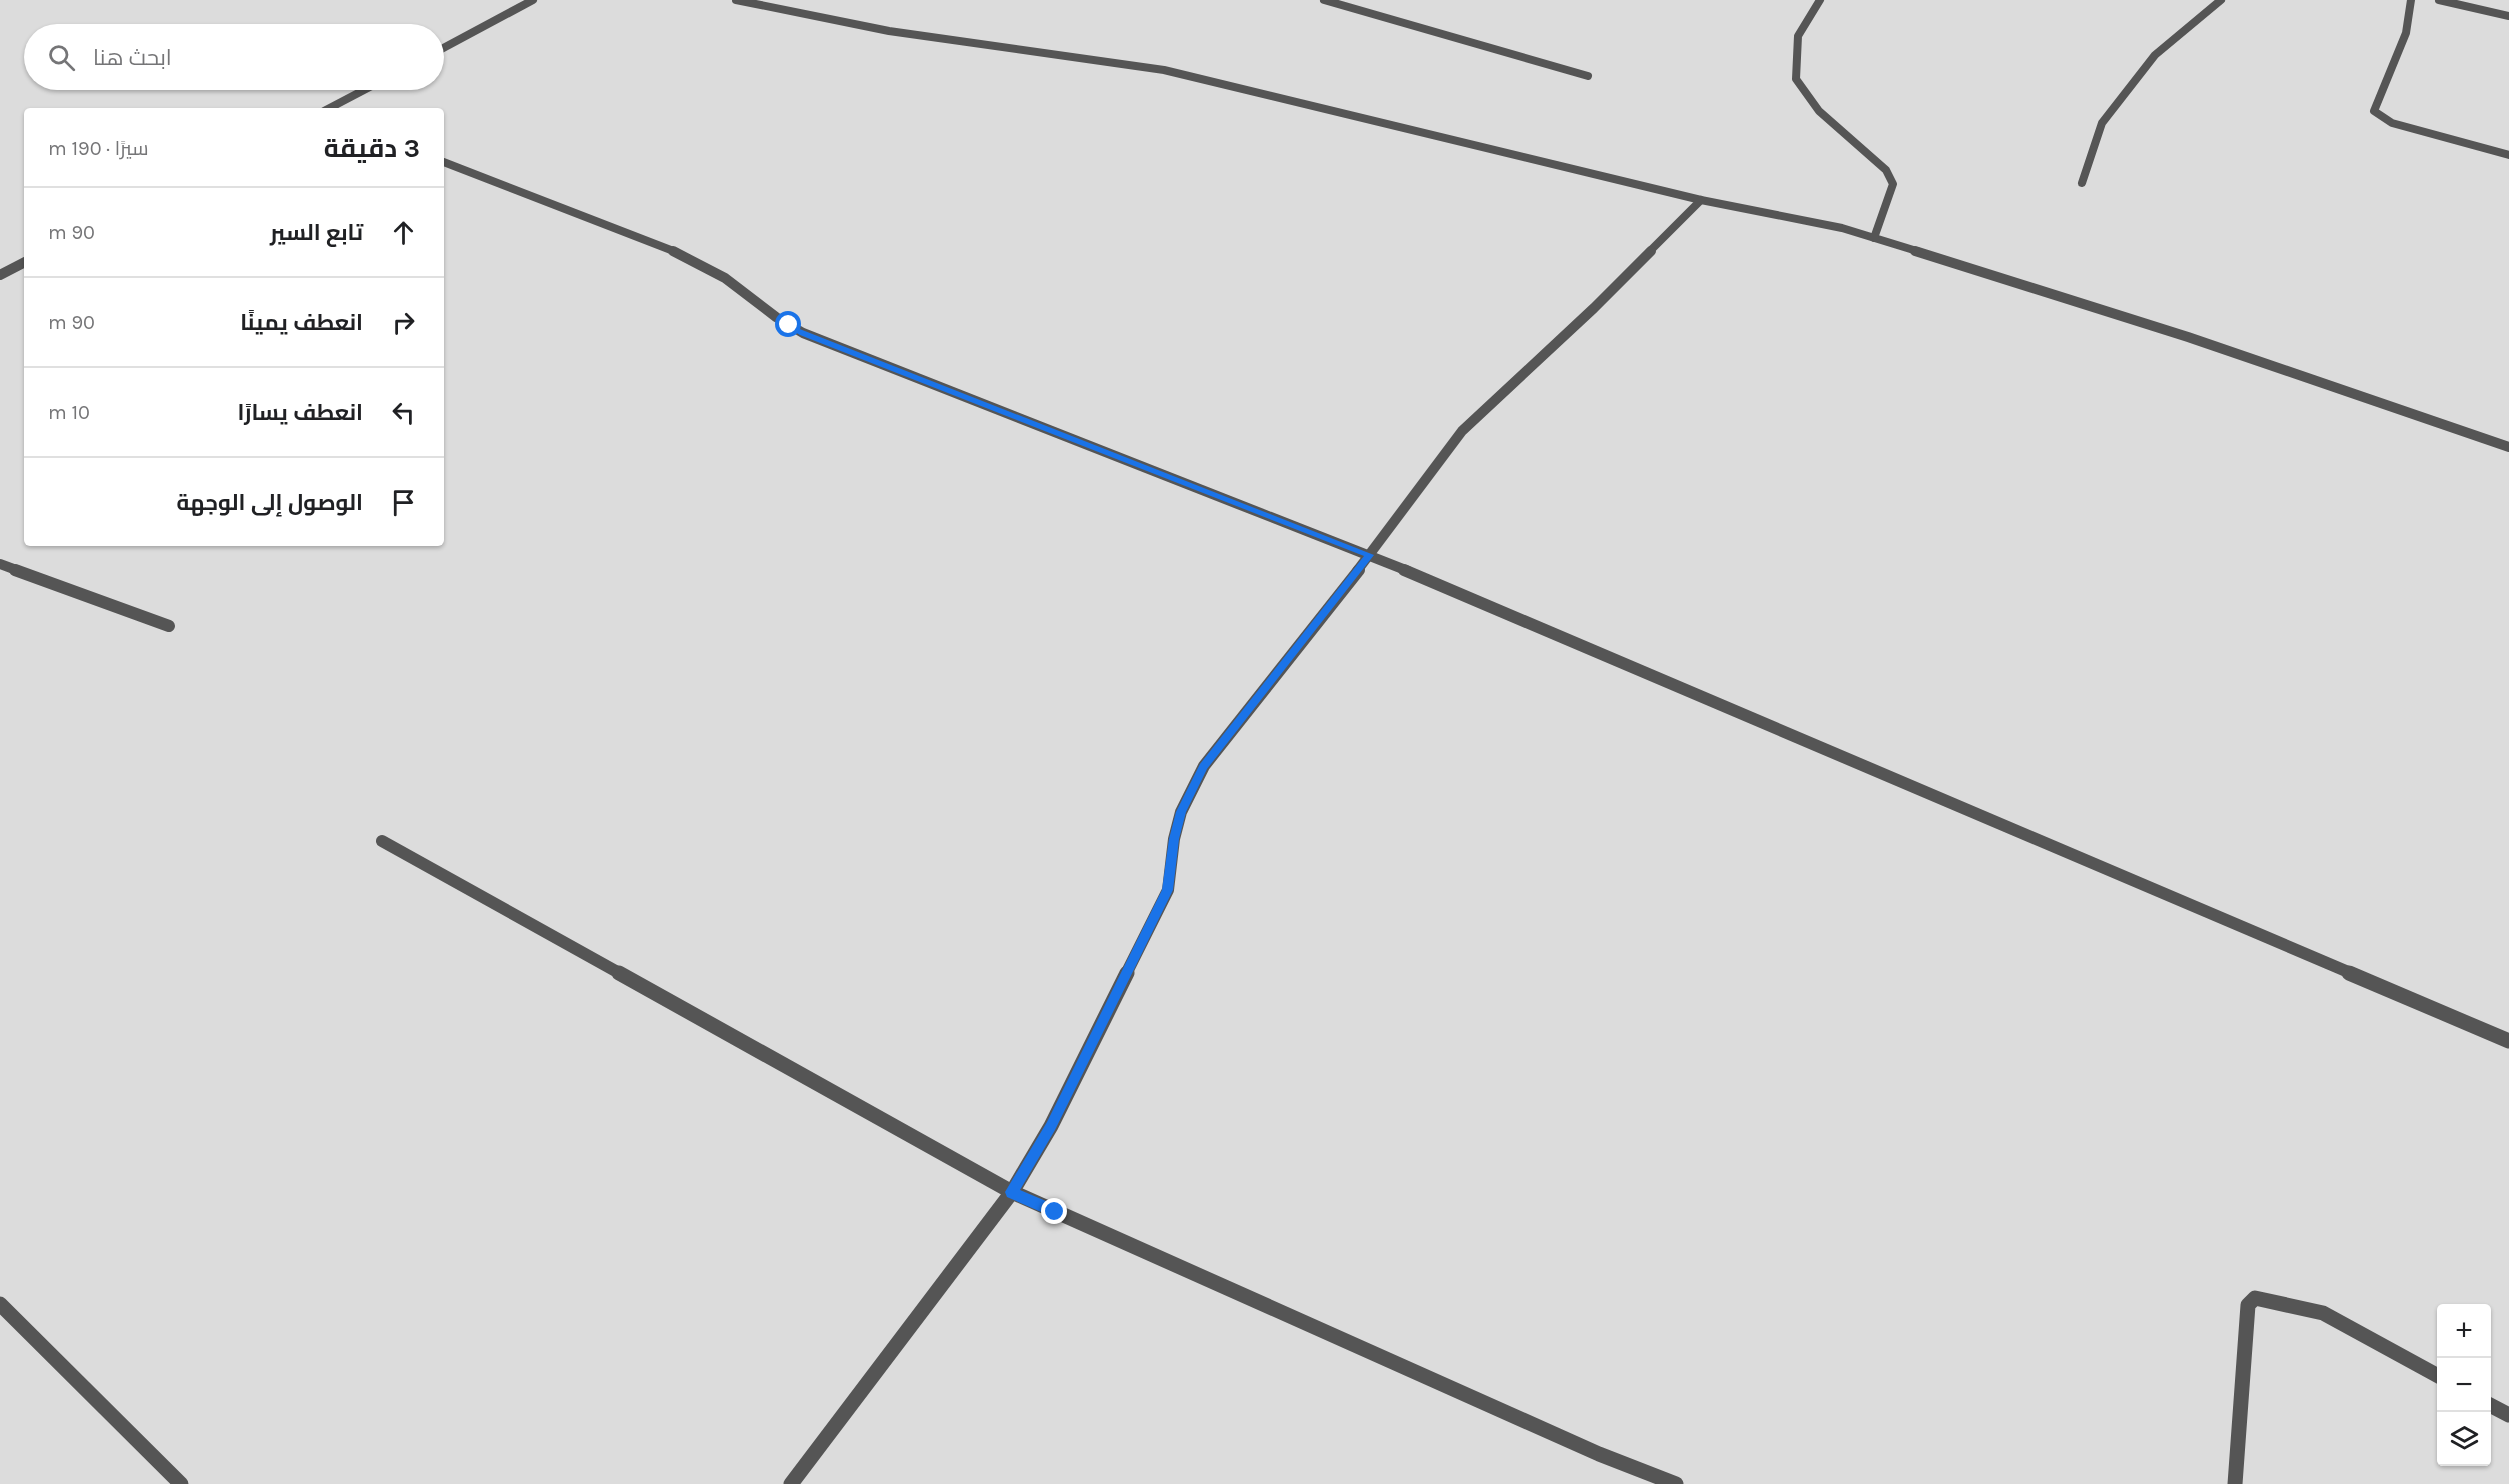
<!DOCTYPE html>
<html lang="ar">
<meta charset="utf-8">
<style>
:root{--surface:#fff;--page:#f6f6f6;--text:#202124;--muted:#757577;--line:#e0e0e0}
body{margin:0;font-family:Karla,Cairo,sans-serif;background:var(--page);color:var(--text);direction:rtl}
.controls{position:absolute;right:18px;bottom:18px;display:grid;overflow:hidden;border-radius:6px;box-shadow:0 2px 4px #0004}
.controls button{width:54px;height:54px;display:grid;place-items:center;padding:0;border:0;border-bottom:2px solid var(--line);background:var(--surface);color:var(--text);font:30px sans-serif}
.stop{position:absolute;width:18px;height:18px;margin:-14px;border:4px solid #1a73e8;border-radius:50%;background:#fff}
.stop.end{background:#1a73e8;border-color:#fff;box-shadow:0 2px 6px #0008}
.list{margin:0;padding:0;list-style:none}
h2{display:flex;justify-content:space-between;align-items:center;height:78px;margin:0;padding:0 24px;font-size:26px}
h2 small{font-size:20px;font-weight:400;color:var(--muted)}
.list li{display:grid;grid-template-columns:39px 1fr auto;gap:18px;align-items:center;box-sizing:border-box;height:90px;padding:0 24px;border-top:2px solid var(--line)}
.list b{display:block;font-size:22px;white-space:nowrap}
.list em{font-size:20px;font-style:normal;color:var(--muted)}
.icon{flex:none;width:33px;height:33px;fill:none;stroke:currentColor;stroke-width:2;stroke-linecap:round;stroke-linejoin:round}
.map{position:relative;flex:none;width:2509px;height:1484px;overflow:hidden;direction:ltr}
.search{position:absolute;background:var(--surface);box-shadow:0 2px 4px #0004;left:24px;top:24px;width:420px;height:66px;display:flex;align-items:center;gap:15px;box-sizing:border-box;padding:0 21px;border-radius:33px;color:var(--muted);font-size:22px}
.panel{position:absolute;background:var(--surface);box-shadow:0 2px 4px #0004;left:24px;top:108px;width:420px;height:438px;border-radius:6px;direction:rtl}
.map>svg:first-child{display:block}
</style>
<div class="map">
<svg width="2509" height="1484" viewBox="0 0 2509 1484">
<rect width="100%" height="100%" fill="#fff"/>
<path fill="#dcdcdc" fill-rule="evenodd" d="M0 0H2509V1484H0ZM34 34H434V80H34ZM27 111H441V543H27ZM2442 1308H2486V1462H2442Z"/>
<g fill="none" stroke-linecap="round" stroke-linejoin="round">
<g stroke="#555" stroke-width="8">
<path d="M736 0 889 31 1164 70 1701 200 1842 228 1920 252"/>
<path d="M1324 0 1588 76"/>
<path d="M1820 0 1798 36 1796 79 1819 111 1886 170 1893 184 1874 238"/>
<path d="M2411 0 2406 33 2374 111 2392 123 2509 155"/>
<path d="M2439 0 2509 16"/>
<path d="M434 53 533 0"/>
<path d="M324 111 383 80"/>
<path d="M441 161 676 252"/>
<path d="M2082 183 2102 123 2155 55 2221 0"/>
<path d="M1649 252 1701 200"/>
</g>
<g stroke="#555" stroke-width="10">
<path d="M673 251 725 278 776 317 803 333 1408 571"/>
<path d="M1915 251 2188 337 2509 447"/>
<path d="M0 275 27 261"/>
<path d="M0 564 19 571"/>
<path d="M1357 571 1462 431 1594 308 1651 251"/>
</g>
<g stroke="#555" stroke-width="12">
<path d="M15 570 169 626"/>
<path d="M1404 570 2353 974"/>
<path d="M382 841 621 974"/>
<path d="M1126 974 1168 890 1174 839 1181 812 1204 766 1359 570"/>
</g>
<g stroke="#555" stroke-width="15">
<path d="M619 973 1012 1192 1599 1454 1676 1484"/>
<path d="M2349 973 2509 1041"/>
<path d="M0 1304 181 1484"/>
<path d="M2486 1403 2509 1415"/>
<path d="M791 1484 1012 1192 1051 1126 1127 973"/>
<path d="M2235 1484 2248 1305 2255 1298 2323 1313 2442 1378"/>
</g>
</g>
<path fill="#1a73e8" d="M787 324 1374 555 1207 769 1186 812 1179 839 1173 890 1055 1130 1020 1190 1060 1207V1216L1055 1218 1007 1197 1005 1192 1047 1122 1162 890 1169 839 1176 812 1200 764 1364 556 800 335 787 327Z"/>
</svg>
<div class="controls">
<button>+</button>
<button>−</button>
<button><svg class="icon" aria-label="layers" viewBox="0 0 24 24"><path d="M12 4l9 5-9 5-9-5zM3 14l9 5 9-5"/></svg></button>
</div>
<div class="stop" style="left:789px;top:325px"></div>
<div class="stop end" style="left:1055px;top:1212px"></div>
<div class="search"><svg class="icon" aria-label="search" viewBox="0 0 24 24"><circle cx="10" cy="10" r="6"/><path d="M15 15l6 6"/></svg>ابحث هنا</div>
<section class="panel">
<h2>3 دقيقة<small>سيرًا · 190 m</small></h2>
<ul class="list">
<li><svg class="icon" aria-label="ahead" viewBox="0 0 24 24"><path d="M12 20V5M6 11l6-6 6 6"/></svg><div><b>تابع السير</b></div><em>90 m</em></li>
<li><svg class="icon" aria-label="right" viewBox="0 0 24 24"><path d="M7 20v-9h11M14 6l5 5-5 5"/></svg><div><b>انعطف يمينًا</b></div><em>90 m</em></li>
<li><svg class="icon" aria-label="left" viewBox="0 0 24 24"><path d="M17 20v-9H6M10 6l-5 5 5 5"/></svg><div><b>انعطف يسارًا</b></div><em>10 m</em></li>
<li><svg class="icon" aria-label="arrive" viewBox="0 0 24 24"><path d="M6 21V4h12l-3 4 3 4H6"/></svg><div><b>الوصول إلى الوجهة</b></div></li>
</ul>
</section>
</div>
